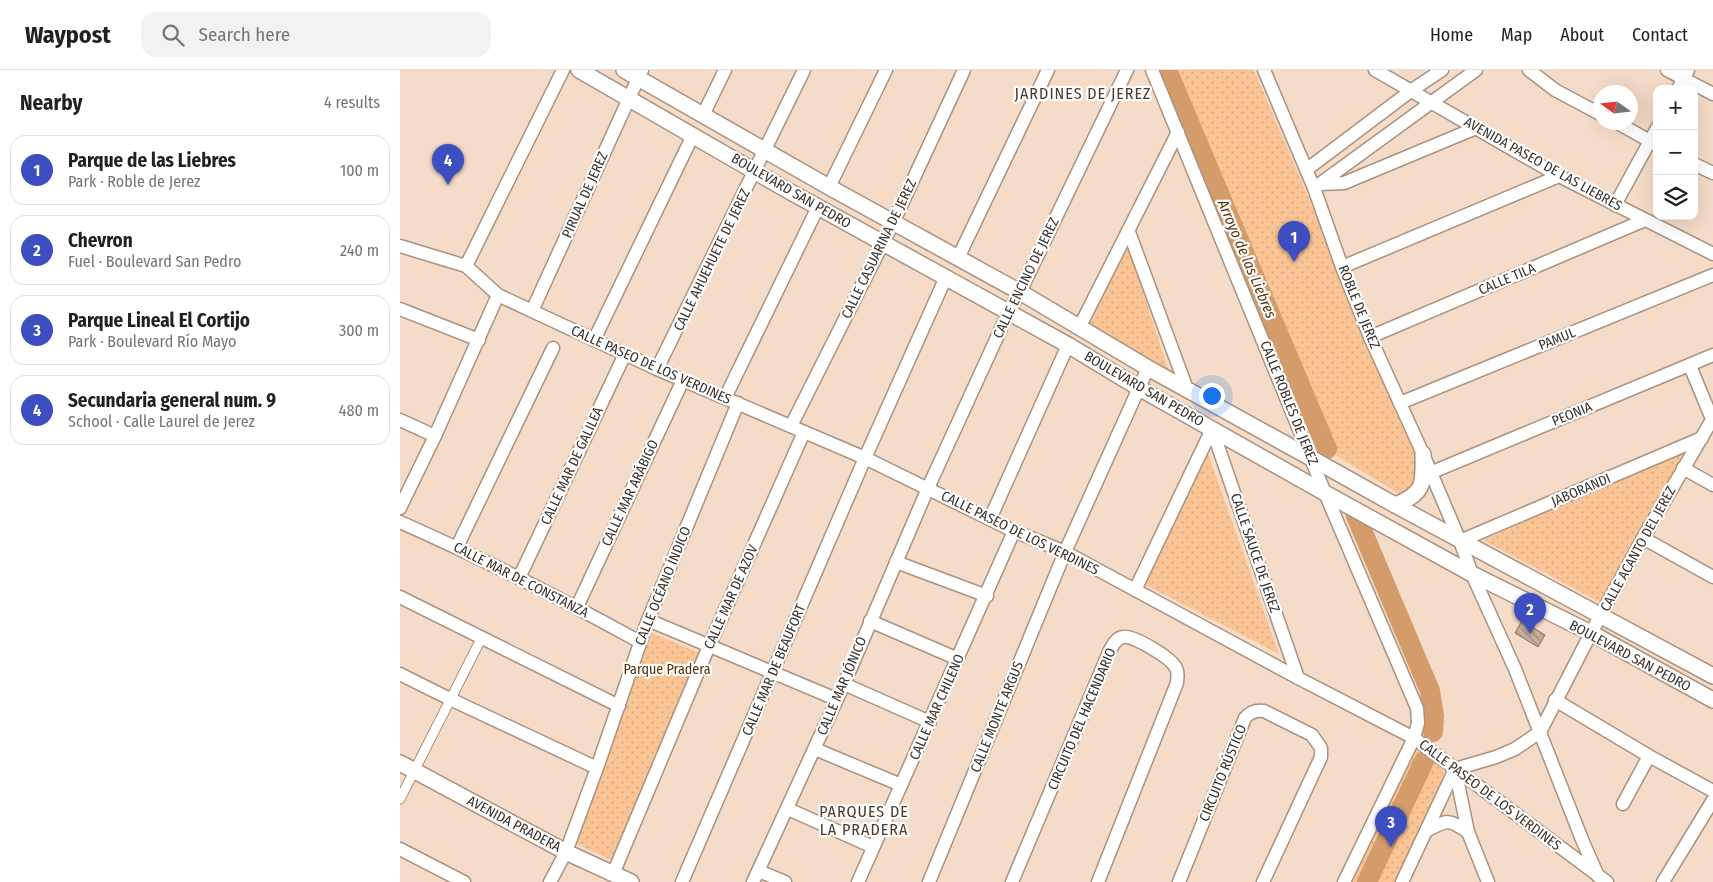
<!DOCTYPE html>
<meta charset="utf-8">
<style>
:root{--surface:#fff;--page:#f2f2f2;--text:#202124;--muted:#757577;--line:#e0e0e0;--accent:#3d4ec1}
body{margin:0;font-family:"Fira Sans Condensed",sans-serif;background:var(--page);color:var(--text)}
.controls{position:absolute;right:15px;top:15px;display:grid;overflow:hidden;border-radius:10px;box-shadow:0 5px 20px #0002}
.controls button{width:45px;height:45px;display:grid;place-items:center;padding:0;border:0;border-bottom:1px solid var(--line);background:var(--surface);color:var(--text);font:25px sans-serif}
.compass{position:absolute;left:1193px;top:15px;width:45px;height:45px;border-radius:50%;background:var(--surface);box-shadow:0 5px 20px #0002;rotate:284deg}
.you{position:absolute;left:811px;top:325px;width:18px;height:18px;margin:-12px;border:4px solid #fff;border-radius:50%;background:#1a73e8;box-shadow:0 0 0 8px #1a73e833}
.badge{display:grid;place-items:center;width:32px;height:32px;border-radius:50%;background:var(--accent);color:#fff;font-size:16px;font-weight:700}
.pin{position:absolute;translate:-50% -41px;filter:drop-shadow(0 1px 2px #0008)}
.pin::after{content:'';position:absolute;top:26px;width:18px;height:15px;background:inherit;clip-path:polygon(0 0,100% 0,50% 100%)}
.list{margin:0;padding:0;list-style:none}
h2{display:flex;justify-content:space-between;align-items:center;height:65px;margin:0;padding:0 20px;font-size:21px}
h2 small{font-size:16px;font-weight:400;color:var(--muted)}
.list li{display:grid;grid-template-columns:32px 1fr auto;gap:15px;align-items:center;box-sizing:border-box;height:70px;margin:0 10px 10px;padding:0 10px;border:1px solid var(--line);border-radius:15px}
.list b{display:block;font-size:19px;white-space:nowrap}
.list p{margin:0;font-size:16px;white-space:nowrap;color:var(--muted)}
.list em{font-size:16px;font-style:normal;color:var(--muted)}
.icon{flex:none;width:28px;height:28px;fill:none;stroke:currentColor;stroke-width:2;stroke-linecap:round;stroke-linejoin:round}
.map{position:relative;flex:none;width:1313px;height:812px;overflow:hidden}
header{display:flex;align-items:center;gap:30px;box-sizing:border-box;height:70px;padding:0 25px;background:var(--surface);border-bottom:1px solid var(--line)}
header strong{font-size:24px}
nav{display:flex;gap:28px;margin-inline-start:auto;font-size:18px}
.search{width:350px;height:45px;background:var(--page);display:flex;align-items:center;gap:12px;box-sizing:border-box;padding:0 18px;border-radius:15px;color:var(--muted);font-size:19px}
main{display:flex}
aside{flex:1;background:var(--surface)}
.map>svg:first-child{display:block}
</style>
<header>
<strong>Waypost</strong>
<div class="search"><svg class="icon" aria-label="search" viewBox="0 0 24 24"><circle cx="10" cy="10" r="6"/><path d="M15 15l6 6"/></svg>Search here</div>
<nav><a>Home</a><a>Map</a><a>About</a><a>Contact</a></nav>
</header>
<main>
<aside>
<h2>Nearby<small>4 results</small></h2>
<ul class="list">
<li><span class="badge">1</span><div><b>Parque de las Liebres</b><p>Park · Roble de Jerez</p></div><em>100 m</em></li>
<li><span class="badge">2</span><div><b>Chevron</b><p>Fuel · Boulevard San Pedro</p></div><em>240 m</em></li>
<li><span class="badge">3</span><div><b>Parque Lineal El Cortijo</b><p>Park · Boulevard Río Mayo</p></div><em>300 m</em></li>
<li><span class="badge">4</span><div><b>Secundaria general num. 9</b><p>School · Calle Laurel de Jerez</p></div><em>480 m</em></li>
</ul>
</aside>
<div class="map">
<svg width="1313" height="812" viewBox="0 0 1313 812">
<defs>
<pattern id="green-dots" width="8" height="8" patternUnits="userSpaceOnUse" patternTransform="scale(1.25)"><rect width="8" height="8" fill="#fbc495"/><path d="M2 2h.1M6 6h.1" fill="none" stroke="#d8a981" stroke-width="1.8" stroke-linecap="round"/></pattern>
<pattern id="building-back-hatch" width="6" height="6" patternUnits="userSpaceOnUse" patternTransform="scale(1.25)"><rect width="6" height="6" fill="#c6af9c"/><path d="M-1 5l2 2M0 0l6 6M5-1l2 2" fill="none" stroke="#a28f7f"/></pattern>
</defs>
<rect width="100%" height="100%" fill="#f5dcc8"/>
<g fill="url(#green-dots)">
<path d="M772 0H854L1018 384C1021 407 1023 411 1003 426L935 385Z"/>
<path d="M727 172 768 299 690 255Z"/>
<path d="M1294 377 1205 535 1083 470Z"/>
<path d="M806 378 879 584 744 514Z"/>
<path d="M252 563 302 584 211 790 173 772Z"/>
<path d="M1022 679C1034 688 1045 694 1044 710L997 812H952L987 741 1012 682Z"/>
</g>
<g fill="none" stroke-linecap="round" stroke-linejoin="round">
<g stroke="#d59c6b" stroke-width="20">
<path d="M767 0 927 379"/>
<path d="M956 446 1030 621 1034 646 1033 662"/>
<path d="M967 812 1024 691"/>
</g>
</g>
<path fill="url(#building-back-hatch)" stroke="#897462" d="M1122 551 1145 565 1138 577 1115 563Z"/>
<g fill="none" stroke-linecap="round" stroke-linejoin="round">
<defs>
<path id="pedestrian" d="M0 729 82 567"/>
<g id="minor">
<path d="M752 0 925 423 1017 638 1018 653 1014 668 944 812"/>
<path d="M864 0 914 118 942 197 970 267 1023 384 1060 471 1072 504 1115 599 1183 772 1198 806"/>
<path d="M975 0 1159 106 1313 184"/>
<path d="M1129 0 1155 20 1200 44"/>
<path d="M1267 0 1313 24"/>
<path d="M1278 19 1288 0"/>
<path d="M303 45 325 0"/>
<path d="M1216 52 1255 74"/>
<path d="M1294 94 1313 103"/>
<path d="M906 100 1012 20 1042 0"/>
<path d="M920 114 944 113 1076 58"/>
<path d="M429 117 486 0"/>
<path d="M914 118 1076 0"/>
<path d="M1215 135 1257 58"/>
<path d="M729 162 787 319"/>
<path d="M0 176 66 196 98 225 132 241 257 299 465 388 614 461 665 482 898 608 1014 668 1207 812"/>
<path d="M558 188 648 0"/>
<path d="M66 196 163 0"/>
<path d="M942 197 1159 106"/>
<path d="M0 239 79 270"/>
<path d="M132 241 242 0"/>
<path d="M679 258 778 62"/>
<path d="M970 267 1245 150"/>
<path d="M194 270 293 65"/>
<path d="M1290 296 1312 349"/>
<path d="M257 299 404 0"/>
<path d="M325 328 418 137"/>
<path d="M1000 333 1313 205"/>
<path d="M0 350 35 366"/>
<path d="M391 356 493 153 564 0"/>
<path d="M812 359 898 608"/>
<path d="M1283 398 1313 415"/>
<path d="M1030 403 1313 285"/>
<path d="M0 438 35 366 98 225"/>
<path d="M590 449 668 275"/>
<path d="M0 452C82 488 162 529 240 572"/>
<path d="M1243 468 1313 507"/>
<path d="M1060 471 1302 368"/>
<path d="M57 477 153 278"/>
<path d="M496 492 587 526"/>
<path d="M119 508 225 284"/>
<path d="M735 520 812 359"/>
<path d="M0 527 219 636"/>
<path d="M177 537 283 310"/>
<path d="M248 550 436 629"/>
<path d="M470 551 558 589"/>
<path d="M0 604 50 629 197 698"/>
<path d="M444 614 530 652"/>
<path d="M1155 630 1249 686 1313 721"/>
<path d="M415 679 501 715"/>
<path d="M1055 699 1096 687 1115 679 1140 662 1191 563 1243 468 1313 348"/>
<path d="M1055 699 1068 762 1088 812"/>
<path d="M1223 734 1249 686"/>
<path d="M388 739 473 777"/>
<path d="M1026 761C1047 750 1048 748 1068 762"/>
<path d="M0 779 64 812"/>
<path d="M359 801 385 812"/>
<path d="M213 804 309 576 404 362"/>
<path d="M150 812 166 782 197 698 248 550 338 333"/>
<path d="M282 812 465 388 546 207"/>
<path d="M353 812 444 614 528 418 609 241 620 222 727 0"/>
<path d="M458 812 614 461"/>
<path d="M529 812 665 482 748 298"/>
<path d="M612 812 710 580C713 575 716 568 723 567 734 565 771 588 776 598 779 603 777 607 777 613L698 812"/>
<path d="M779 812 845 648C850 642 856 640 864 641L912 665 921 678V687L863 812"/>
<path d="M1002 812 1055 699"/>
<path d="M1263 812 1313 730"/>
</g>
<g id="tertiary">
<path d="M179 0 387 120 668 275 739 318 925 423 1072 504 1191 563 1313 630"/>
<path d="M224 0 429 117 620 222 748 298 911 388 995 435 1313 606"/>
<path d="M995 435C1024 424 1024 414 1023 384"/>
<path d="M0 693 166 782 231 812"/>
</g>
</defs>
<use href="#pedestrian" stroke="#a9927f" stroke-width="11"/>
<use href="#minor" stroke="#a9927f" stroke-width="15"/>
<use href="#tertiary" stroke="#a9927f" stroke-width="18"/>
<use href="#pedestrian" stroke="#fff" stroke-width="9"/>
<use href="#minor" stroke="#fff" stroke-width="12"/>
<use href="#tertiary" stroke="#fff" stroke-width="15"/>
</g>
<g text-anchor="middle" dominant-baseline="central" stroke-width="4.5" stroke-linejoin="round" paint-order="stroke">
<g font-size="14" fill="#3c322a" stroke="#fff">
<text transform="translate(1143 94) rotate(29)">AVENIDA PASEO DE LAS LIEBRES</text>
<text transform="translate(391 121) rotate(30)">BOULEVARD SAN PEDRO</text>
<text transform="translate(185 125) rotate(-66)">PIRUAL DE JEREZ</text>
<text transform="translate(479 179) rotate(-64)">CALLE CASUARINA DE JEREZ</text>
<text transform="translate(312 190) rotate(-64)">CALLE AHUEHUETE DE JEREZ</text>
<text transform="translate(626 208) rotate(-64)">CALLE ENCINO DE JEREZ</text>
<text transform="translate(1107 209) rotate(-23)">CALLE TILA</text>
<text transform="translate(959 237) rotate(68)">ROBLE DE JEREZ</text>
<text transform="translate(1157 269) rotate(-22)">PAMUL</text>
<text transform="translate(251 295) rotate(24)">CALLE PASEO DE LOS VERDINES</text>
<text transform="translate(744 319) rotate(30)">BOULEVARD SAN PEDRO</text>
<text transform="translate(889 333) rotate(68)">CALLE ROBLES DE JEREZ</text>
<text transform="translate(1172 344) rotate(-22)">PEONIA</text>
<text transform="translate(172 396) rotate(-65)">CALLE MAR DE GALILEA</text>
<text transform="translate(1181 420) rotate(-23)">JABORANDI</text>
<text transform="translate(230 423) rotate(-65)">CALLE MAR ARÁBIGO</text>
<text transform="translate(620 463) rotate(26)">CALLE PASEO DE LOS VERDINES</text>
<text transform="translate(1238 479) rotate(-61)">CALLE ACANTO DEL JEREZ</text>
<text transform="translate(855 483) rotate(71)">CALLE SAUCE DE JEREZ</text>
<text transform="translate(121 510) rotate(27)">CALLE MAR DE CONSTANZA</text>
<text transform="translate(263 516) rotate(-68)">CALLE OCÉANO ÍNDICO</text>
<text transform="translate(331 527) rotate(-66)">CALLE MAR DE AZOV</text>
<text transform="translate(1230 586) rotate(28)">BOULEVARD SAN PEDRO</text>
<text transform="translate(374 600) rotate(-67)">CALLE MAR DE BEAUFORT</text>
<text transform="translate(442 616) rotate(-67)">CALLE MAR JÓNICO</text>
<text transform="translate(537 637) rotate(-66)">CALLE MAR CHILENO</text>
<text transform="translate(597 647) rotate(-68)">CALLE MONTE ARGUS</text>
<text transform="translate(682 649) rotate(-67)">CIRCUITO DEL HACENDARIO</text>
<text transform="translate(823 703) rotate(-68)">CIRCUITO RÚSTICO</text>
<text transform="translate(1090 725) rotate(37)">CALLE PASEO DE LOS VERDINES</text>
<text transform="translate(114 754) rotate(28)">AVENIDA PRADERA</text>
</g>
<g font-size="14" fill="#563109" stroke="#fff">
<text x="267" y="599">Parque Pradera</text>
</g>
<g font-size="15" font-style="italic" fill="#5a340d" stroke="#fff">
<text transform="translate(847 189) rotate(67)">Arroyo de las Liebres</text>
</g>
<g font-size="16" letter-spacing="1" fill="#4f3b2b" stroke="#fff">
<text x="683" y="23">JARDINES DE JEREZ</text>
<text x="464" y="741">PARQUES DE<tspan x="464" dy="18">LA PRADERA</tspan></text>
</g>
</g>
</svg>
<div class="controls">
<button>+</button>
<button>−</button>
<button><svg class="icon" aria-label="layers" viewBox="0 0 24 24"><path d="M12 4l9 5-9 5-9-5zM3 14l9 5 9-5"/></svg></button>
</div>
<svg class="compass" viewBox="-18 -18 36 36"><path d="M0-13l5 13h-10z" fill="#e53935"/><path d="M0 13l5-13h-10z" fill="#757577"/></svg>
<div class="you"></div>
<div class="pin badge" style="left:894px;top:192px">1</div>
<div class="pin badge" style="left:1130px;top:564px">2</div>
<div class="pin badge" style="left:991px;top:777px">3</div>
<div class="pin badge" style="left:48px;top:115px">4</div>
</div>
</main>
